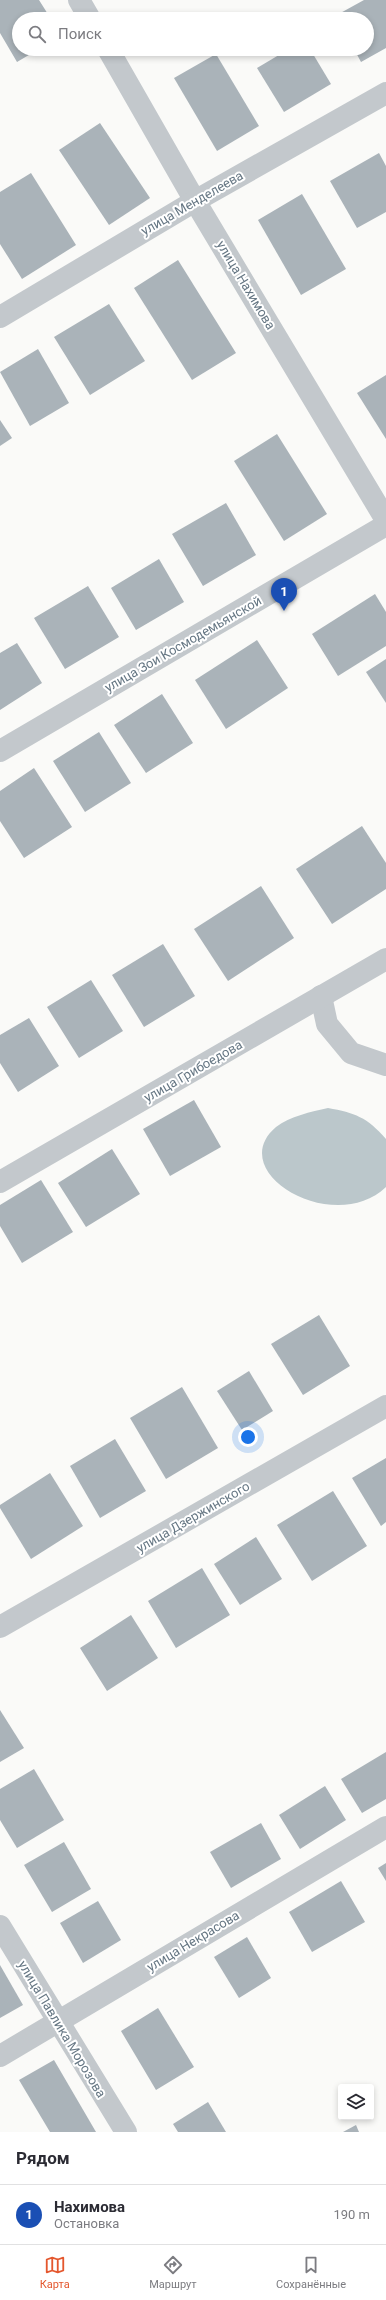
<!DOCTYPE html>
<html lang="ru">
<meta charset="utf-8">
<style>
:root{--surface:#fff;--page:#f7f7f7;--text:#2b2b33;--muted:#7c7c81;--line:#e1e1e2;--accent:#e4572e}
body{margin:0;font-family:Roboto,sans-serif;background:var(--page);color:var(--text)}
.controls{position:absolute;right:12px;bottom:12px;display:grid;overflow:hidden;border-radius:4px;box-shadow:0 2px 6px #0003}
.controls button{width:36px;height:36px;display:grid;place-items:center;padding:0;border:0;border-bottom:1px solid var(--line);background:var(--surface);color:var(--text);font:20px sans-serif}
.you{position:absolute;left:248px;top:1437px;width:14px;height:14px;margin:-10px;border:3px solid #fff;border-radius:50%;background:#1a73e8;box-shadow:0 0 0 6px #1a73e833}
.badge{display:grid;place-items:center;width:26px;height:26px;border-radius:50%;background:var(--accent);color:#fff;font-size:13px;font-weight:700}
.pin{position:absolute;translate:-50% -33px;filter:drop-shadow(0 1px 2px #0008)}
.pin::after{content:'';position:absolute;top:21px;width:14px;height:12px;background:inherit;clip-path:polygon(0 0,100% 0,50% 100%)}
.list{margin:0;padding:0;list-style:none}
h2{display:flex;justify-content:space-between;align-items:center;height:52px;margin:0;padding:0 16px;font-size:17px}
h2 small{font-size:13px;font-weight:400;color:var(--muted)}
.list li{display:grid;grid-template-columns:26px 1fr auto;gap:12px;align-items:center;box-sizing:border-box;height:60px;padding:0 16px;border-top:1px solid var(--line)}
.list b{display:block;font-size:15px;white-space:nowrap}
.list p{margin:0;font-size:13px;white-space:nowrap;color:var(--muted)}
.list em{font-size:13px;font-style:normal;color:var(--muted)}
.icon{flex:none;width:22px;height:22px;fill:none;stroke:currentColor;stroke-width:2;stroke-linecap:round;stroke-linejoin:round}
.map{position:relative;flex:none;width:386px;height:2132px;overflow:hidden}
.search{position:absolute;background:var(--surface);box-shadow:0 2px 6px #0003;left:12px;right:12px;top:12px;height:44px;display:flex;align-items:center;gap:10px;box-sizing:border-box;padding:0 14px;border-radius:22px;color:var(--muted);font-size:15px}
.sheet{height:112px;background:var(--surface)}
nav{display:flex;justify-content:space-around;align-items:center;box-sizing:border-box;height:56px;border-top:1px solid var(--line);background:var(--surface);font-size:11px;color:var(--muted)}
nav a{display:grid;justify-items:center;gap:2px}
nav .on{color:var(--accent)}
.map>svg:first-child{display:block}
</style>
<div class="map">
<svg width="386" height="2132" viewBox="0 0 386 2132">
<rect width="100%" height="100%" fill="#fafaf8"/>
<path fill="#bbc7cb" d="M328 1108C355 1113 367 1117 386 1139V1187C334 1237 223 1172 276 1127 290 1116 311 1112 328 1108Z"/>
<g fill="#aab3b9">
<path d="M0 0H39L51 19H19V49H39L17 62 0 33Z"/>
<path d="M364 0H386V48L361 62 354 49H367V19H337L335 16Z"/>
<path d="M289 49H310L331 84 284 112 257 68Z"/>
<path d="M216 54 259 126 217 151 174 78Z"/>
<path d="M100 123 150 198 109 225 59 150Z"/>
<path d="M379 153 386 166V212L357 228 330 181Z"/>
<path d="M31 173 76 245 22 279 0 244V192Z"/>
<path d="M302 194 346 269 301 295 258 220Z"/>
<path d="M178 260 236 353 192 380 134 288Z"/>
<path d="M109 304 145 361 90 395 54 337Z"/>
<path d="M38 349 69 403 30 426 0 372Z"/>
<path d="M386 375V439L357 393Z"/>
<path d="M0 420 12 438 0 446Z"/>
<path d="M277 434 327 514 284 541 234 461Z"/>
<path d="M226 503 256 555 203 586 172 534Z"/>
<path d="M159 559 184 602 136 630 111 588Z"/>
<path d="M88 586 119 637 65 669 34 618Z"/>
<path d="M375 594 386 612V646L338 676 312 634Z"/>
<path d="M257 640 288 688 226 729 195 680Z"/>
<path d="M17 643 42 683 0 710V653Z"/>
<path d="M386 659V703L366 672Z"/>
<path d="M162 694 193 743 146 773 114 725Z"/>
<path d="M99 732 131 783 85 812 53 761Z"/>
<path d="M34 768 72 827 24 858 0 821V791Z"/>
<path d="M362 826 386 863V889L332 924 296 869Z"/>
<path d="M261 886 294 938 228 981 194 929Z"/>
<path d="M163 944 195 996 144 1027 112 975Z"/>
<path d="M91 980 123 1031 79 1058 47 1007Z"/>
<path d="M29 1018 59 1066 18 1092 0 1063V1035Z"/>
<path d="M194 1100 221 1147 170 1176 143 1129Z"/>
<path d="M112 1149 140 1194 86 1227 58 1183Z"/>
<path d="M41 1180 73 1232 22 1263 0 1226V1205Z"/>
<path d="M319 1315 350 1366 303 1395 271 1344Z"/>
<path d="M249 1371 273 1411 242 1430 217 1391Z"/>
<path d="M182 1387 218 1448 166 1479 130 1418Z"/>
<path d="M115 1439 146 1491 100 1518 70 1466Z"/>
<path d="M386 1458V1522L381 1526 352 1478Z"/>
<path d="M50 1473 83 1526 31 1559 0 1508V1505Z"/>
<path d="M333 1491 367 1546 312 1581 277 1525Z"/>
<path d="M256 1537 282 1579 240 1605 214 1564Z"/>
<path d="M202 1568 230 1615 176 1648 148 1601Z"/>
<path d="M131 1615 158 1658 107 1691 80 1648Z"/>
<path d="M0 1710 24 1748 0 1762Z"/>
<path d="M386 1752V1799L362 1813 341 1779Z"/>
<path d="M34 1769 64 1820 17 1848 0 1820V1789Z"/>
<path d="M325 1786 346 1820 300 1849 279 1815Z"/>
<path d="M261 1823 281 1859 231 1888 210 1852Z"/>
<path d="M64 1842 91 1889 52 1912 24 1865Z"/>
<path d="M386 1863V1881L378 1868Z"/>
<path d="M341 1881 365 1922 312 1952 289 1912Z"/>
<path d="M98 1901 121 1940 83 1963 60 1923Z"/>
<path d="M247 1937 271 1978 239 1998 214 1957Z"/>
<path d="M0 1965 23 2005 0 2018Z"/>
<path d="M158 2008 194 2067 156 2090 121 2031Z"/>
<path d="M54 2060 96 2132H50L19 2080Z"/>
<path d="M208 2102 226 2132H178L173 2124Z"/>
<path d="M356 2125 359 2132H343Z"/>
</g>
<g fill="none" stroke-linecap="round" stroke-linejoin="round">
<g stroke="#c3c8cc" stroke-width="22">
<path d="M79 0 90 19"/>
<path d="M108 49 195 201 386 520"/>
<path d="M0 317 195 201 386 93"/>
<path d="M0 751 386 525"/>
<path d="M321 996 327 1024 351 1053 386 1065"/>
<path d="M0 1182 386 959"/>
<path d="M0 1627 386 1406"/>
<path d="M0 1926 126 2132"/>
<path d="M0 2056 386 1827"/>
</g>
</g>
<g text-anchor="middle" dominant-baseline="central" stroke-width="4" stroke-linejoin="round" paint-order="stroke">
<g font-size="13" fill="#657683" stroke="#fff">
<text transform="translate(192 203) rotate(-30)">улица Менделеева</text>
<text transform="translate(246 285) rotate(59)">улица Нахимова</text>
<text transform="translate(183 644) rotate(-30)">улица Зои Космодемьянской</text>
<text transform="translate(193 1071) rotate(-30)">улица Грибоедова</text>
<text transform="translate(193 1517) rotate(-30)">улица Дзержинского</text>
<text transform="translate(193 1941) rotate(-31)">улица Некрасова</text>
<text transform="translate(62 2029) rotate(59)">улица Павлика Морозова</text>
</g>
</g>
</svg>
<div class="controls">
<button><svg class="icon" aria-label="layers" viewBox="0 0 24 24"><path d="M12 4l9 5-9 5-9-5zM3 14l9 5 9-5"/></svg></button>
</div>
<div class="you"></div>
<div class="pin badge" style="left:284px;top:611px;background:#1a4fb4">1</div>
<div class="search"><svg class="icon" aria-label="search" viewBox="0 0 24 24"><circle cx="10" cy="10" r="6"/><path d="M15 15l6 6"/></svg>Поиск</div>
</div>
<section class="sheet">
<h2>Рядом<small></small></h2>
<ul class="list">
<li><span class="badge" style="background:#1a4fb4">1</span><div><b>Нахимова</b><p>Остановка</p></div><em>190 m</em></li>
</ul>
</section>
<nav>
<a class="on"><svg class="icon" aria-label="map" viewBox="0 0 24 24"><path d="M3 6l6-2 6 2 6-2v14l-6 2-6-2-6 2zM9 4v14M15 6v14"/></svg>Карта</a>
<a><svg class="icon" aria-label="directions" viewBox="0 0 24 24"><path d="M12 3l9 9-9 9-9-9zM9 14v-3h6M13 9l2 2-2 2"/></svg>Маршрут</a>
<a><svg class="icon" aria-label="saved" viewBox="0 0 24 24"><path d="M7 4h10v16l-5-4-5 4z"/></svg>Сохранённые</a>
</nav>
